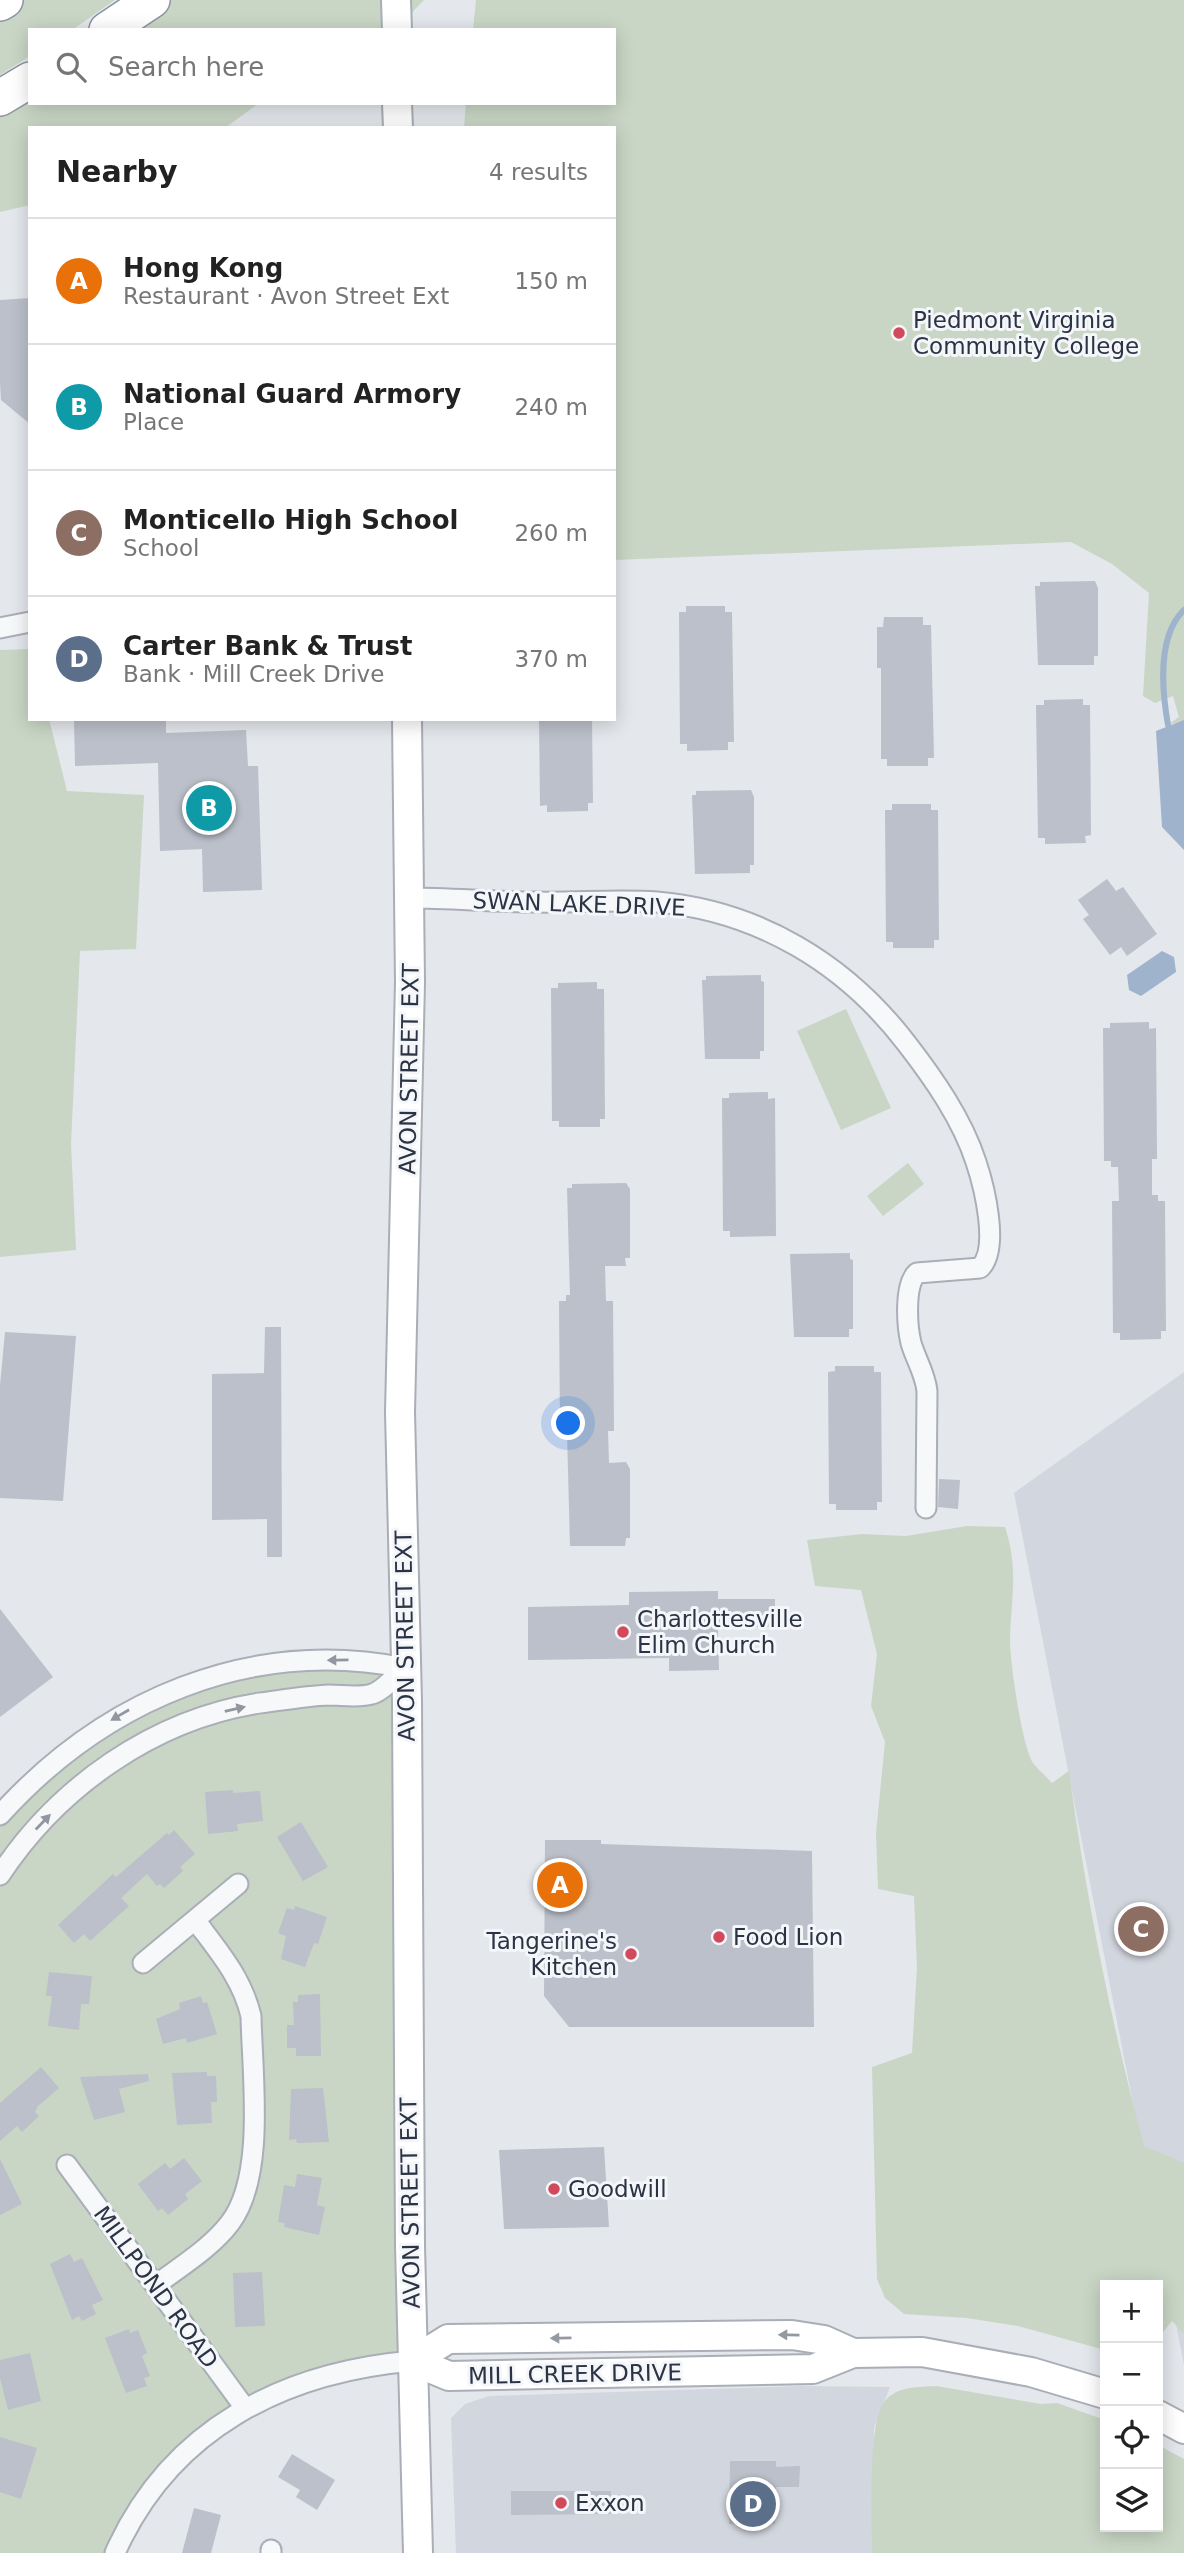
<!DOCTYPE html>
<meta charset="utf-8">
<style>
:root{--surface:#fff;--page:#f6f6f6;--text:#222;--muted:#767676;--line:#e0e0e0;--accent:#7c3aed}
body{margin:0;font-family:"DejaVu Sans",sans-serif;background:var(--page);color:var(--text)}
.controls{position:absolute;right:21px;bottom:21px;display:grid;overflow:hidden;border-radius:0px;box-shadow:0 4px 18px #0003}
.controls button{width:63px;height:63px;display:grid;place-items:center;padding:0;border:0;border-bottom:2px solid var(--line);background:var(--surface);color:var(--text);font:35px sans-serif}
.you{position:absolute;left:569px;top:1424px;width:24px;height:24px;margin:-18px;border:5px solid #fff;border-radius:50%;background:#1a73e8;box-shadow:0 0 0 10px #1a73e833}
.badge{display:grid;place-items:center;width:46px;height:46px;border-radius:50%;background:var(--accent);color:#fff;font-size:23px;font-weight:700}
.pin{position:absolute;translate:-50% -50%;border:4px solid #fff;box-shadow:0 2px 7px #0006}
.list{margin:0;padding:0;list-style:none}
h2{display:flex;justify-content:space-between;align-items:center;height:91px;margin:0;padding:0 28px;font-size:30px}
h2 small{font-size:23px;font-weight:400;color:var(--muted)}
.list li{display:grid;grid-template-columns:46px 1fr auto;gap:21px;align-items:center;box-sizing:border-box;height:126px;padding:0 28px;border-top:2px solid var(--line)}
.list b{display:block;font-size:26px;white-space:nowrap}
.list p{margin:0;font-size:23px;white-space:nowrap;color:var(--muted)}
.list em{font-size:23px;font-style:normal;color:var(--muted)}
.icon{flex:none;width:38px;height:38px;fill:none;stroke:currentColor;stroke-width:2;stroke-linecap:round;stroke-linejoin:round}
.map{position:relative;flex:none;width:1184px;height:2553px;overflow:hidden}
.search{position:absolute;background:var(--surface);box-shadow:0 4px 18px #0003;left:28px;top:28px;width:588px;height:77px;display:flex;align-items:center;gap:18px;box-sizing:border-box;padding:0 24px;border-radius:0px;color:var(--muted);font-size:26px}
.panel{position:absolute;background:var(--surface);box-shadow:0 4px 18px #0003;left:28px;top:126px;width:588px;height:595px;border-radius:0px}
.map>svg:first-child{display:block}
</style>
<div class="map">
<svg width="1184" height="2553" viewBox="0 0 1184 2553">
<rect width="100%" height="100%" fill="#e4e7ec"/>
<g fill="#d2d6de">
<path d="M1184 1372V2365L1014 1493Z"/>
<path d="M803 2386 890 2387 874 2428 872 2553H456L451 2418 465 2404 489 2396Z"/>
</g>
<g fill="#c9d6c5">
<path d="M17 0H115L72 30H30V56L0 75V11Z"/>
<path d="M152 0H424L395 30H107Z"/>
<path d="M476 0H1184V721L1168 725 1179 717 1173 696 1155 703 1143 696 1149 593 1112 564 1071 542 614 560V128H464L466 103H614V30H473Z"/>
<path d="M30 80V103H259L225 128H30V205L0 212V98Z"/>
<path d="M30 649V719H49L67 791 144 795 136 949 80 951 71 1144 76 1250 0 1257V650Z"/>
<path d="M846 1009 891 1108 841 1130 797 1031Z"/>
<path d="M908 1163 924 1184 883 1216 867 1196Z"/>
<path d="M967 1526 1005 1527C1019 1570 1011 1597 1010 1640 1010 1662 1022 1746 1033 1763 1038 1770 1046 1776 1052 1783L1069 1771C1086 1898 1111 2022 1144 2146L1184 2163V2334L1172 2321 1158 2338V2285H1105V2350L1018 2326 967 2318 904 2314 885 2298 877 2279 872 2067 912 2053 917 1967 914 1896 878 1889 876 1833 885 1742 871 1706 877 1654 861 1590 815 1586 807 1540 862 1534 906 1536Z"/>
<path d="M405 1668 413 2361 347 2369 212 2429 115 2553H0V1815L65 1751 225 1673Z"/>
<path d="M936 2386 1041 2404 1057 2403 1105 2420V2527H1158V2445L1184 2459V2553H872C872 2522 867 2421 885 2401 897 2386 919 2387 936 2386Z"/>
</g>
<g fill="#9fb4cc">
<path d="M1184 720V850L1162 827 1156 731Z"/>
<path d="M1162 951 1174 957 1176 972 1141 996 1129 990 1127 975Z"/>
</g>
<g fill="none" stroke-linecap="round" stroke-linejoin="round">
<path stroke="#9fb4cc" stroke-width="6" d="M1168 725C1162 691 1157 636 1184 610"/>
</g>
<g fill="#bbc0ca">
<path d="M30 298V424L1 400 0 382V300Z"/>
<path d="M1095 581 1098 588V656H1094V665H1038L1035 586H1040V582Z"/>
<path d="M686 606H725V612H732L734 742H728V750L687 751V744H680L679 612H686Z"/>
<path d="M884 617H923V625H931L934 758H928V766H887V759H881V668H877V627H883Z"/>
<path d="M1083 699V705H1090L1091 835 1085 836 1086 843 1045 844V838H1038L1036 705H1044V700Z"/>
<path d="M74 719H166V733L246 730 248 766H258L262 890 203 892 202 849 160 851 158 763 75 766Z"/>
<path d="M539 719H592L593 803H588V811L547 812V805L540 806Z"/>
<path d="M751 790 754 797V865H750V873L695 874 692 795H696V791Z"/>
<path d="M892 804H931V810H938L939 940H934V948H893V942H886L885 810H892Z"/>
<path d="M1107 879 1116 891 1123 887 1157 934 1127 956 1121 947 1110 955 1083 919 1089 915 1078 900Z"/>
<path d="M761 975V981L764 982V1051H760V1059H705L702 980H706V976Z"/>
<path d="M597 982V989H604L605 1119H600V1127H559V1121H552L551 988H558V983Z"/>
<path d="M1149 1022V1029L1156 1028 1157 1159H1152V1195H1158V1201H1165L1166 1331H1161V1339L1120 1340V1333H1113L1112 1201H1119L1118 1167H1111V1161H1104L1103 1028H1110V1023Z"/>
<path d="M768 1092V1099L775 1098 776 1236 730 1237V1231H723L722 1098H729V1093Z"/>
<path d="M626 1183 630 1189V1258H625L626 1266H605L606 1301H613L614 1431H608L609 1463 626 1462 630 1469V1538H626L625 1546H570L567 1433H560L559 1301H566V1295H570L567 1188H572V1184Z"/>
<path d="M850 1253V1259L853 1260V1329H849V1337H794L790 1254Z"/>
<path d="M265 1327H281L282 1557H267V1519L212 1520V1374L264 1373Z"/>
<path d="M5 1332 76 1336 63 1501 0 1498V1385Z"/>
<path d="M835 1366H874V1372H881L882 1502H877V1510H836V1504H829L828 1372 835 1371Z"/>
<path d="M939 1479 960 1480 958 1509 938 1507Z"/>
<path d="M718 1591V1599H775V1627H718L719 1670 669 1671V1658L528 1660V1607L629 1605V1592Z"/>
<path d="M0 1609 53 1677 0 1717Z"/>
<path d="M233 1790V1793L260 1791 263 1821 237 1824 238 1831 208 1834 205 1792Z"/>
<path d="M301 1822 328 1867 303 1881 277 1837Z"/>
<path d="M174 1830 195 1854 180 1867 183 1871 164 1888 160 1884 157 1886 147 1874 121 1898 129 1906 90 1941 84 1934 74 1943 58 1925 113 1874 116 1877 167 1833 169 1835Z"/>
<path d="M545 1840H601V1844L812 1851 814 2027H569L544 1996Z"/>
<path d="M295 1906 327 1917 318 1944 314 1943 305 1967 281 1959 286 1936 278 1933 287 1908 294 1910Z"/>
<path d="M49 1972 92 1976 89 2004H81L79 2030 48 2026 52 1996H46Z"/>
<path d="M320 1994 321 2056H296V2048H287V2025H294L293 2002H298V1995Z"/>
<path d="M201 1996 203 2003 207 2002 217 2034 187 2043 186 2038 163 2044 156 2019 180 2009 179 2003Z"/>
<path d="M41 2067 59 2088 38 2106 35 2112 39 2116 22 2132 17 2126 0 2141V2103Z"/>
<path d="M207 2072V2076H216L217 2102H211L212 2123 177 2125 172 2073Z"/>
<path d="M148 2074 149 2081 119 2089 125 2112 94 2120 80 2077Z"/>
<path d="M323 2088 329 2142 297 2143 296 2139 289 2140 291 2089Z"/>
<path d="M604 2147 609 2227 504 2229 499 2150Z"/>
<path d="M184 2158 202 2181 185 2194 188 2199 168 2215 162 2208 158 2211 138 2184 165 2163 170 2169Z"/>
<path d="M0 2159 22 2204 0 2215Z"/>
<path d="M297 2174 322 2178 317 2205 325 2207 319 2235 284 2227 285 2223 278 2222 284 2185 295 2187Z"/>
<path d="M70 2254 74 2262 82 2258 103 2300 92 2305 96 2314 82 2321 79 2316 72 2320 50 2264Z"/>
<path d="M262 2272 265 2326 235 2327 233 2273Z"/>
<path d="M129 2329 130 2333 138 2330 147 2353 142 2356 150 2376 144 2378 147 2386 126 2393 105 2338Z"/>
<path d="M30 2353 41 2401 8 2410 0 2378V2360Z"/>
<path d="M0 2437 37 2448 21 2499 0 2492Z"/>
<path d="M292 2454 335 2480 317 2510 296 2497 300 2490 278 2477Z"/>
<path d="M730 2461H776V2467L800 2466 799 2487H776L775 2524H729Z"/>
<path d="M511 2491H611V2514L511 2515Z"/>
<path d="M194 2508 221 2515 211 2553H182Z"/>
</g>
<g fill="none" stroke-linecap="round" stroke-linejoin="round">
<defs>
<g id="street">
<path d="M0 628 30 622"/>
<path d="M409 898C451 898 494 902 536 902 576 903 617 899 657 902 759 911 846 964 907 1044 934 1079 962 1119 976 1162 984 1186 1000 1249 980 1268L917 1273C904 1285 907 1326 911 1343 916 1360 925 1373 927 1391L926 1508"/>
<path d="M0 1815C104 1700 250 1637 405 1668"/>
<path d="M0 1875C58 1787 154 1719 260 1703 283 1700 306 1696 329 1695 342 1695 359 1698 372 1694 383 1691 396 1675 405 1668"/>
<path d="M143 1963 238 1884"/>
<path d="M67 2165 245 2408"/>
<path d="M156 2285C181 2266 211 2248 230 2223 266 2176 252 2074 251 2016 242 1978 219 1952 196 1921"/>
<path d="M115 2553C170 2429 283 2372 413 2361"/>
<path d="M271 2553V2550"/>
</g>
<g id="secondary">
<path d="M396 0 397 30"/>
<path d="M397 103 398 128"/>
<path d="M407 719 410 982 400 1412 407 1702 410 2246 418 2553"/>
<path d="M413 2361 449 2376 813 2369 853 2353 922 2352 1031 2372 1105 2394"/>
<path d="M413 2361 448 2339 792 2335 824 2340 853 2353"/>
<path d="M1158 2415 1184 2429"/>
</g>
<g id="highway">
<path d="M0 3 5 0"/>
<path d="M107 30 152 0"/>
<path d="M0 98 30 80"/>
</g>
</defs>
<use href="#street" stroke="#a9aeb7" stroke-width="23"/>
<use href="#secondary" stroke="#a9aeb7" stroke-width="32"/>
<use href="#highway" stroke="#8b94a3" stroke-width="38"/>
<use href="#street" stroke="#f7f8fa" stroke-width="19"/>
<use href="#secondary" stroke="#fff" stroke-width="28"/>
<use href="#highway" stroke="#fff" stroke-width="35"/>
</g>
<defs><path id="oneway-solid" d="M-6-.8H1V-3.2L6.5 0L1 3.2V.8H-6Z" transform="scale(1.75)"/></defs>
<g fill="#9196a0">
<use href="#oneway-solid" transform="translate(338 1660) rotate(179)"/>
<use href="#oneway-solid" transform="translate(235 1709) rotate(-13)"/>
<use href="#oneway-solid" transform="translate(120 1715) rotate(150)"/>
<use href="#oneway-solid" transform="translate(43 1822) rotate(-46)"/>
</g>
<g fill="#959aa2">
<use href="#oneway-solid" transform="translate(789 2335) rotate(-179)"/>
<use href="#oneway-solid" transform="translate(561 2338) rotate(179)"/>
</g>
<g fill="#d1495b" stroke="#f4f6f9" stroke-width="2.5">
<circle cx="899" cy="333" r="7"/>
<circle cx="623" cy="1632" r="7"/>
<circle cx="719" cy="1937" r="7"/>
<circle cx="631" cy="1954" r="7"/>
<circle cx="554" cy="2189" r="7"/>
<circle cx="561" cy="2503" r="7"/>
</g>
<g text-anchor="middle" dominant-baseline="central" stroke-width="6" stroke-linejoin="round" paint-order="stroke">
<g font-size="23" fill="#2b3445" stroke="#f4f6f9" text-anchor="start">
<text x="913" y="320">Piedmont Virginia<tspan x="913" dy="26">Community College</tspan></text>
<text x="637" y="1619">Charlottesville<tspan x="637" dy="26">Elim Church</tspan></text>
<text x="733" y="1937">Food Lion</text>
<text x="617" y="1941" text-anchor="end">Tangerine's<tspan x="617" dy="26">Kitchen</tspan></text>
<text x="568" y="2189">Goodwill</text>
<text x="575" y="2503">Exxon</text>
</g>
<g font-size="23" fill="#2b3445" stroke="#f4f6f9">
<text transform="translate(579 904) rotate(2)">SWAN LAKE DRIVE</text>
<text transform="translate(409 1069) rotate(-89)">AVON STREET EXT</text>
<text transform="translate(405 1636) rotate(-91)">AVON STREET EXT</text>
<text transform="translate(410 2203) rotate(-91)">AVON STREET EXT</text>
<text transform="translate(156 2287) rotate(54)">MILLPOND ROAD</text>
<text transform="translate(575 2374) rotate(-1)">MILL CREEK DRIVE</text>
</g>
</g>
</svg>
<div class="controls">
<button>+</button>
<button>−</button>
<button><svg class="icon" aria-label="locate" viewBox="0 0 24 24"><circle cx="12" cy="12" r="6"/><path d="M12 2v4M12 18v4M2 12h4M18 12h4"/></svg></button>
<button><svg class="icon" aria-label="layers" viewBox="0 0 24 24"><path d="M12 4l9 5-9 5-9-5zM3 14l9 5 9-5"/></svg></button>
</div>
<div class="you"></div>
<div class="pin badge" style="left:560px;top:1885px;background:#e8710a">A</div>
<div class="pin badge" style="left:209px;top:808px;background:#0f9aa8">B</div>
<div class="pin badge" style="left:1141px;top:1929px;background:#8d6e63">C</div>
<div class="pin badge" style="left:753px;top:2504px;background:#5c6f8a">D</div>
<div class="search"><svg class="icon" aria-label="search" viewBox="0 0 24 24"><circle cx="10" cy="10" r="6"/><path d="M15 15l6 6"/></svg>Search here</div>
<section class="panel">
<h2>Nearby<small>4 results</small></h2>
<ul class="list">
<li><span class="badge" style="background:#e8710a">A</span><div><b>Hong Kong</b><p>Restaurant · Avon Street Ext</p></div><em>150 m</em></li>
<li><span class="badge" style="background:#0f9aa8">B</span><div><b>National Guard Armory</b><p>Place</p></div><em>240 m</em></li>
<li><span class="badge" style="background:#8d6e63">C</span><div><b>Monticello High School</b><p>School</p></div><em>260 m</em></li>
<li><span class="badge" style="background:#5c6f8a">D</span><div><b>Carter Bank &amp; Trust</b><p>Bank · Mill Creek Drive</p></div><em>370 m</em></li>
</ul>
</section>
</div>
